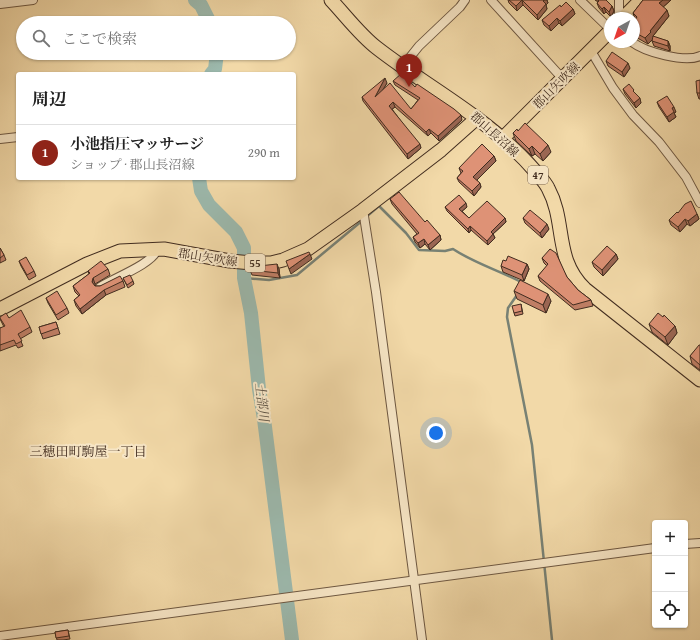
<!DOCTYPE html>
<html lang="ja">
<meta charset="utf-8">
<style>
:root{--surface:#fff;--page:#f6f6f6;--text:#222;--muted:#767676;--line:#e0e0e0;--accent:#8f2418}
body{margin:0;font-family:"Gentium Book Plus","Noto Serif JP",serif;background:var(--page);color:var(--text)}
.controls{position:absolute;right:12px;bottom:12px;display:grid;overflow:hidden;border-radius:4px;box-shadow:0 1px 3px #0004}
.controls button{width:36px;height:36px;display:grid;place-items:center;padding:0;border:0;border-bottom:1px solid var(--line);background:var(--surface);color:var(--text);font:20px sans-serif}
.compass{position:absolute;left:604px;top:12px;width:36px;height:36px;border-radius:50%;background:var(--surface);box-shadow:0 1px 3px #0004;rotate:220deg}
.you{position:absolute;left:436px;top:433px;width:14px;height:14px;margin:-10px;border:3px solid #fff;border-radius:50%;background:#1a73e8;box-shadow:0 0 0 6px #1a73e833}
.badge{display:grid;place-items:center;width:26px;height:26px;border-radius:50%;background:var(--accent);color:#fff;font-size:13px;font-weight:700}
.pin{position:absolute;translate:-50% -33px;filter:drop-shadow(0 1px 2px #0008)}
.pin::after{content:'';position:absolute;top:21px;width:14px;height:12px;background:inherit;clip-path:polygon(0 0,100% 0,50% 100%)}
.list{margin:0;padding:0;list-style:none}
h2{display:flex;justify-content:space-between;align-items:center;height:52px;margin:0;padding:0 16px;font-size:17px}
h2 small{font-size:13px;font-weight:400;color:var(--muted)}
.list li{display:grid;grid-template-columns:26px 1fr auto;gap:12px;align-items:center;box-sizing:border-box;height:56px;padding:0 16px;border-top:1px solid var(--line)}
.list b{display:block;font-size:15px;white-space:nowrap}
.list p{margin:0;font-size:13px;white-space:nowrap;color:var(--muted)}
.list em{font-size:13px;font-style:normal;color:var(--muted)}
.icon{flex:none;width:22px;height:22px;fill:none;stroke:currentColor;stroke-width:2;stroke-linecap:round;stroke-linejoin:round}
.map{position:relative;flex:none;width:700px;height:640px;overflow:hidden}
.search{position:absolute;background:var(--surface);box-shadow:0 1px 3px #0004;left:16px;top:16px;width:280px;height:44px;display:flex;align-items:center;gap:10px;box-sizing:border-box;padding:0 14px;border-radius:22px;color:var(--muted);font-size:15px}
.panel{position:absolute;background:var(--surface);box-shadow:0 1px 3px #0004;left:16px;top:72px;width:280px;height:108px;border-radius:4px}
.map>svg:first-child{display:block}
</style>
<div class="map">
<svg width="700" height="640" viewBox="0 0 700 640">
<rect width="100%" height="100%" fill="#f2d9a8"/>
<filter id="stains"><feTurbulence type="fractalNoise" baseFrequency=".005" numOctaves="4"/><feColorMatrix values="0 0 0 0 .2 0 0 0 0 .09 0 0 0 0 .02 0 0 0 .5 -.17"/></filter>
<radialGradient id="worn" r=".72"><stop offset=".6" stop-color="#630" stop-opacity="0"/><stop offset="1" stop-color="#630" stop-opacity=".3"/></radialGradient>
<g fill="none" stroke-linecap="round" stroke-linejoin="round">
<g stroke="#788174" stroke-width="2.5">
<path d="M366 217 379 206 406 233 419 250 445 251 453 249C474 263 498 270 521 282"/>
<path d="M244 278 269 280 297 275 363 220"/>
<path d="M517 295 508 308 507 317 532 445 552 640"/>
</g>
<g stroke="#9cb9ad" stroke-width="14">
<path d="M195 0 201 5 210 23"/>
<path d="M211 74 215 69 217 53"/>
<path d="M199 178 201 191 209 205 236 232 244 248V278L251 313 259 389 264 419 292 640"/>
</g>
<defs>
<g id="minor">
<path d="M491 0 562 78"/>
<path d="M580 0 610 29"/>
<path d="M619 0V18"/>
<path d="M0 4 33 0"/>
<path d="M632 42C645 52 685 63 700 56"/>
<path d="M591 51 613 88 633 115 659 142 686 177 700 203"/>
<path d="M403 66 419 46 460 7 465 0"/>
<path d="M0 139 18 137"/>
<path d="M363 210 376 292 422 640"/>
<path d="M100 287C114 278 152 264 157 250"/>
<path d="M685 544 700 543"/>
<path d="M0 636 655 548"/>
</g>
<g id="primary">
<path d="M331 0C346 16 360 35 377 48 431 90 489 118 535 171 540 177 545 182 548 188 567 223 553 258 585 289L700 380"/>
<path d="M623 18 641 0"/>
<path d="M502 139 610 31"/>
<path d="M0 309 87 264 120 251 164 249 230 261 252 263H271L283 260 308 249 363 210 441 150 477 118"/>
</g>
</defs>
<use href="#minor" stroke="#6d5741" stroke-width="10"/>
<use href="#primary" stroke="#412c1f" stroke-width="15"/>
<use href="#minor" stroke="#f7e6c6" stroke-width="8"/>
<use href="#primary" stroke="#f2d9a8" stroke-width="13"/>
</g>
<g fill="#bf7e65" stroke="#412c1f">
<path d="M508 0H547L548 3 546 5 547 9 538 20 523 5 517 11 509 3Z"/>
<path d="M595 0H606L612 6 614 11 611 17 606 12 604 14 599 8 597 3 598 2Z"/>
<path d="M643 0H671L663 7 669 16 653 36V37L668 41 670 46V51L654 46 652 41 653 39 648 44 634 36V21L635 19 633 13Z"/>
<path d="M561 7 573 9 575 14 562 26 559 23 551 31 544 25 542 20Z"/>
<path d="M606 61 630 68 624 77 608 66Z"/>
<path d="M700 80V99H699L697 93Z"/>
<path d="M393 81 415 87 462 120 439 141 431 133 428 136 395 107 392 109 421 148 408 159 363 101 362 97 387 83 382 91 411 109 418 100 395 85Z"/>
<path d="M623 89 636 94 641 103 636 108 625 94Z"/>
<path d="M657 102 676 112 674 113 676 117 669 122 659 107Z"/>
<path d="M518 131 551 152 543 161 535 154 532 156 516 141 513 133Z"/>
<path d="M494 156 496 161 477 180 481 187 474 196 459 182 457 178 461 173 459 168Z"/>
<path d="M390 199 425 222 440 235 441 240 430 250 425 244 420 248 415 242 413 237 417 234 392 204Z"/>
<path d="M445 207H467L462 211 469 218H505L506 222 493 234 495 238 488 245 471 230 469 233 447 211Z"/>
<path d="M678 213 697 214 699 219 690 226 687 224 680 232 671 225 669 220Z"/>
<path d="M523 218 549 229 542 238 525 223Z"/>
<path d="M0 248 4 255 6 260 0 263Z"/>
<path d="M616 254 618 259 603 276 594 267 592 262Z"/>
<path d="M542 258 567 277 578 290 591 300 593 306 575 310 540 281 538 276 547 266 544 263Z"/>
<path d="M19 261 34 271 36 276 29 280 21 266Z"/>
<path d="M506 261 527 264 529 269 524 281 503 272 501 266Z"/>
<path d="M108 269 110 275 95 284V286H100L123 281 125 287 106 295 82 314 76 306 74 300 79 296 75 292 73 286 89 274 88 271Z"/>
<path d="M279 269 280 278 252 275 250 270Z"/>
<path d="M123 278 133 281 134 284 128 288Z"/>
<path d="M514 291 551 301 546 313 517 299Z"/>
<path d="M46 298 67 308 69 313 58 320 48 303Z"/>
<path d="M521 304 523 314 515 316 514 313Z"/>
<path d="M9 318 30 327 32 332 20 339 23 346 18 348 16 345 0 351V328L4 327 0 319Z"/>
<path d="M56 322 60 334 43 339 39 327Z"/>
<path d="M649 324 675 326 677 333 668 345 652 332Z"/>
<path d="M700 345V370L692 364 690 356Z"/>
<path d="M68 630 70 639 63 640H57L55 632Z"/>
</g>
<g fill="#9b6653" stroke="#412c1f">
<path d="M522 0 523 5 517 11 516 6Z"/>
<path d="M544 0H547L548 3 546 5 547 9 538 20 537 15Z"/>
<path d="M663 0H671L661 9 659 3Z"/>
<path d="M612 6 614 11 611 17 609 12Z"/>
<path d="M604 7 606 12 604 14 602 9Z"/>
<path d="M573 9 575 14 562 26 560 21Z"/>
<path d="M667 10 669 16 653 36 654 38 648 44 645 38 650 31Z"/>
<path d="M557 18 559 23 551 31 549 26Z"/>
<path d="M668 41 670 46V51L668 46Z"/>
<path d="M628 63 630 68 624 77 622 72Z"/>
<path d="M385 78 387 83 376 101 375 97Z"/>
<path d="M640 98 641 103 636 108 634 103Z"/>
<path d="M393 102 395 107 391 110 389 106Z"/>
<path d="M674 107 676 112 674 113 676 117 669 122 667 117 672 108Z"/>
<path d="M461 115 462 120 439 141 438 136Z"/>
<path d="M429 129 431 133 428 136 426 132Z"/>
<path d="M420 144 421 148 408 159 407 154Z"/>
<path d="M548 145 551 152 543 161 540 154Z"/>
<path d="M532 146 535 154 532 156 529 149Z"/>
<path d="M494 156 496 161 475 182 473 177Z"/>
<path d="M480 183 481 187 474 196 472 191Z"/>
<path d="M466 203 467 207 460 213 459 209Z"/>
<path d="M697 214 699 219 690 226 688 221Z"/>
<path d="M505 218 506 222 493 234 495 238 488 245 487 241 491 232Z"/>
<path d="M685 219 687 224 680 232 678 227Z"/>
<path d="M547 224 549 229 542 238 540 233Z"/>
<path d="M470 226 471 230 469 233 468 229Z"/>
<path d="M440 235 441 240 430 250 428 245Z"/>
<path d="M424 239 425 244 420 248 418 243Z"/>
<path d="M310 254 312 259 291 274 289 269Z"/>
<path d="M616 254 618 259 603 276 602 270Z"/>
<path d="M277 264 279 269 280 278 278 273Z"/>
<path d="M527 264 529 269 524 281 522 275Z"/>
<path d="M93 278 95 284V287L92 282Z"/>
<path d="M104 290 106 295 82 314 80 309Z"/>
<path d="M548 294 551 301 546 313 543 305Z"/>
<path d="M675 326 677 333 668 345 665 337Z"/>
</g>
<g fill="#de9276" stroke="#412c1f">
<path d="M509 0H544L543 1 546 4 537 15 522 0 516 6Z"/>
<path d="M598 0H606L612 6 609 12 604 7 602 9 597 3 599 1Z"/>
<path d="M643 0H663L659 3 667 10 650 31 651 32 645 38 634 32V21L637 17 633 13Z"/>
<path d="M566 2 573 9 560 21 557 18 549 26 542 20 560 5 561 7Z"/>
<path d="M653 36 668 41V46L652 41Z"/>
<path d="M612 52 628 63 622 72 606 61Z"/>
<path d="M402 73 415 87 417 84 454 109 461 115 438 136 429 129 426 132 393 102 389 106 420 144 407 154 362 97 385 78 375 97 390 83 411 109 420 98 393 81Z"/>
<path d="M700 80V93H697L696 81Z"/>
<path d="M629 84 634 90 633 91 640 98 634 103 623 89Z"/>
<path d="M667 96 674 107 672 108 674 112 667 117 657 102Z"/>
<path d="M525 123 548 145 540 154 532 146 529 149 513 133 517 129 518 131Z"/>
<path d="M482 144 494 156 473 177 480 183 472 191 457 178 463 171 459 168Z"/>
<path d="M399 192 425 222 427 220 440 235 428 245 424 239 418 243 413 237 419 233 390 199Z"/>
<path d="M459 195 466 203 459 209 469 218 487 201 505 218 491 232 493 234 487 241 470 226 468 229 445 207Z"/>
<path d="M691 201 697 214 688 221 685 219 678 227 669 220 677 212 678 213 685 204Z"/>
<path d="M530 210 547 224 540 233 523 218Z"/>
<path d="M607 246 616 254 602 270 592 262Z"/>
<path d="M0 248 4 255 0 258Z"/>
<path d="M550 249 556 253 567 277 578 290 591 300 573 305 538 276 548 264 542 258Z"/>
<path d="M309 252 310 254 289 269 286 261Z"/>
<path d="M508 256 527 264 522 275 501 266 503 260 506 261Z"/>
<path d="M26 257 34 271 27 275 19 261Z"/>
<path d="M101 261 108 269 93 278 92 282 95 286H100L120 276 123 281 104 290 80 309 74 300 80 295 73 286 90 273 88 271Z"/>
<path d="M277 264 278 273 250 270V267Z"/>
<path d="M130 275 133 281 127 285 123 278Z"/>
<path d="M520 280 548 294 543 305 514 291Z"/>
<path d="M57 291 67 308 56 315 46 298Z"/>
<path d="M521 304 522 311 514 313 512 306Z"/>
<path d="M21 310 30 327 18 334 22 341 16 344 14 340 0 345V328L5 326 0 318V317L6 313 9 318Z"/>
<path d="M658 313 663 317 664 315 675 326 665 337 649 324Z"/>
<path d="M56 322 58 328 41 334 39 327Z"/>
<path d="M699 345H700V365L690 356Z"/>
<path d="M68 630 69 636 56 638 55 632Z"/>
</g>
<g text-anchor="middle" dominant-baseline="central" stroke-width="4" stroke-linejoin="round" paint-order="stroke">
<g fill="#f7e6c6" stroke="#786451" stroke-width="1">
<rect x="528" y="166" width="20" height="18" rx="3"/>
<rect x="245" y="254" width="20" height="18" rx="3"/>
</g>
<g font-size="11" font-weight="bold" fill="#412c1f">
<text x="538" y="175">47</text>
<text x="255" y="263">55</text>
</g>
<g font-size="12" fill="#412c1f" stroke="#f7e6c6">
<text transform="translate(556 85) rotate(-45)">郡山矢吹線</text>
<text transform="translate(495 134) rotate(42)">郡山長沼線</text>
<text transform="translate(208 257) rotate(9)">郡山矢吹線</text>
</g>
<g font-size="13" font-style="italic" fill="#584f42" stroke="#f7e6c6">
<text transform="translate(262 402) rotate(83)">土部川</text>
</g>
<g font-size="13" fill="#412c1f" stroke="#f7e6c6">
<text x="88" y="451">三穂田町駒屋一丁目</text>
</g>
</g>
<rect width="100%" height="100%" filter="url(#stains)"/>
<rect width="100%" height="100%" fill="url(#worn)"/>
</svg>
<div class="controls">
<button>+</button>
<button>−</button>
<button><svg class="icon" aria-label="locate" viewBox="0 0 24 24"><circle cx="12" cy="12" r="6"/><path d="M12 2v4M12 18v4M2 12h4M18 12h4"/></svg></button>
</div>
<svg class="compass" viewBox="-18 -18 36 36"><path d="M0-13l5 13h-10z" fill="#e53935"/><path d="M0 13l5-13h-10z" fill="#767676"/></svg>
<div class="you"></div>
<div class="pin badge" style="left:409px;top:87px">1</div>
<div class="search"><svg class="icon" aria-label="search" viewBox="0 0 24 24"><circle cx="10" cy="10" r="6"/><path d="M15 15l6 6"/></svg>ここで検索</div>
<section class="panel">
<h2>周辺<small></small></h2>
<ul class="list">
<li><span class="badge">1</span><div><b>小池指圧マッサージ</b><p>ショップ · 郡山長沼線</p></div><em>290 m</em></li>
</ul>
</section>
</div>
